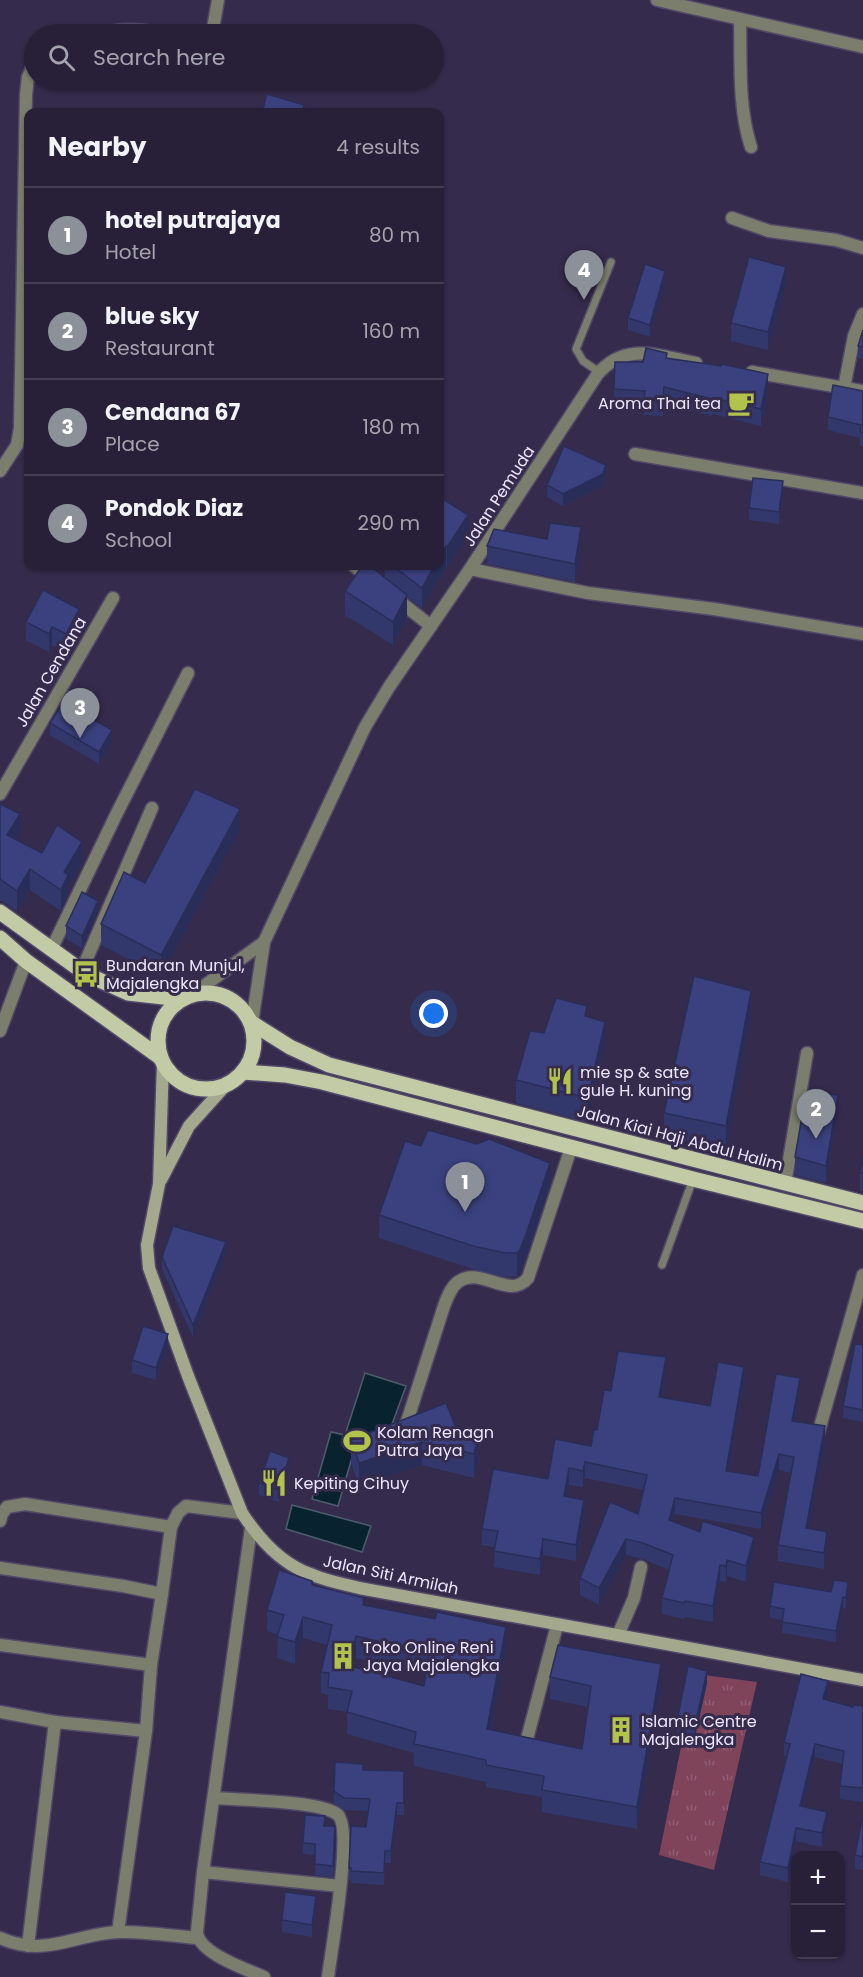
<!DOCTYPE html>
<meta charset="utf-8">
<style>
:root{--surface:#282039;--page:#342d44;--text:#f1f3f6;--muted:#a5a3ae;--line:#443e53;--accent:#8c9099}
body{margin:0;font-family:Poppins,sans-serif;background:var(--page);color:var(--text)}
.controls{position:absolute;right:18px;bottom:18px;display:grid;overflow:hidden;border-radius:12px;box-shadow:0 2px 4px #0004}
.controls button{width:54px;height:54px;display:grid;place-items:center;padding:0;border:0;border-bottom:2px solid var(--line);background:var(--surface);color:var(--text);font:30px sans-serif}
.you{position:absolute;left:434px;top:1014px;width:21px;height:21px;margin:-15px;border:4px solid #fff;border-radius:50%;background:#1a73e8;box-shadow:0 0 0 9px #1a73e833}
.badge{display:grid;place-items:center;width:39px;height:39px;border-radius:50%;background:var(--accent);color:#fff;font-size:20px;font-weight:700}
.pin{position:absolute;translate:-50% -50px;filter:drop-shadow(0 2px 3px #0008)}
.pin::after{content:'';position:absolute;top:32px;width:21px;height:18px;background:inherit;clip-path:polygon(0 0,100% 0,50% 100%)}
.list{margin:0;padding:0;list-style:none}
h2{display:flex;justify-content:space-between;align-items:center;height:78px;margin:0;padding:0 24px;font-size:26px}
h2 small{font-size:20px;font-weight:400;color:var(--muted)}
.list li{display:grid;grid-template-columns:39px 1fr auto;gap:18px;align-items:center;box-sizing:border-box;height:96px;padding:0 24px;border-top:2px solid var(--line)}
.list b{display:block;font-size:22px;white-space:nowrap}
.list p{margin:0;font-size:20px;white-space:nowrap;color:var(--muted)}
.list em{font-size:20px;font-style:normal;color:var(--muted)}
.icon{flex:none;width:33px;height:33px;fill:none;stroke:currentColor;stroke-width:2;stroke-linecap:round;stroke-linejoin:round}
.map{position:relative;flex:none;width:863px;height:1977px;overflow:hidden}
.search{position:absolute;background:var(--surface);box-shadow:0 2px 4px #0004;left:24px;top:24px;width:420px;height:66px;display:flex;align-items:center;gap:15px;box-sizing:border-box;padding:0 21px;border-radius:33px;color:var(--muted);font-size:22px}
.panel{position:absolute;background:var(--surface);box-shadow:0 2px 4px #0004;left:24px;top:108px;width:420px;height:462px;border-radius:12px}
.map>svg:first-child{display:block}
</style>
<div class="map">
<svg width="863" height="1977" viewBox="0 0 863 1977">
<defs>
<pattern id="grass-tufts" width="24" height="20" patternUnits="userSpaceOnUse" patternTransform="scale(1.5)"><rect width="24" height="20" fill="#7f435a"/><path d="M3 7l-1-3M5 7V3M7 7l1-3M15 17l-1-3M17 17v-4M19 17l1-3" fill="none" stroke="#915e73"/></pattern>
</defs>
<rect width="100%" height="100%" fill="#352b4c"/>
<path fill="url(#grass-tufts)" d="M696 1674 757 1682 714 1870 659 1855Z"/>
<g fill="#092230" stroke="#4d5d6e" stroke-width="1.5">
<path d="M365 1373 406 1386 384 1446 355 1447 338 1506 312 1499 331 1432 345 1435Z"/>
<path d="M292 1505 371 1526 362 1552 286 1529Z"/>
</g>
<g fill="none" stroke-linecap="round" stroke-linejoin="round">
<defs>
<g id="service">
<path d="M599 372 583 361 576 349 611 262"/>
<path d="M662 1265 693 1179"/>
</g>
<g id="minor">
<path d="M657 0 863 47"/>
<path d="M740 20C741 63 738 107 751 147"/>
<path d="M102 34C122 28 141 29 161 34"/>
<path d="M212 34 218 0"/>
<path d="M732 218 769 231 836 240 863 248"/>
<path d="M752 372 863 391"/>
<path d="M844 388 854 336 863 314"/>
<path d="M635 454 863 493"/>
<path d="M0 471 17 445 20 428 26 95 28 77 34 64"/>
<path d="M354 566 371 579"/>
<path d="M470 569 588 593 714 609 863 634"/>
<path d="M394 597 431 626"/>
<path d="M0 794 113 598"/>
<path d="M51 950 116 815 188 673"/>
<path d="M81 972 152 808"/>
<path d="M193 994 264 942"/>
<path d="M252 1023 264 942 365 727 389 687 470 569 597 375C625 341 659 356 696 363"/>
<path d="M0 1031 26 961"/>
<path d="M785 1184 807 1053"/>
<path d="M404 1431 444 1306C447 1298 451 1287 458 1282 481 1265 509 1301 528 1278L571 1148"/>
<path d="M818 1434 863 1275"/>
<path d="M0 1521 2 1514 7 1507 25 1504 171 1527 178 1513 186 1506 242 1513"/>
<path d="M251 1528 203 1872 197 1932C198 1953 246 1969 264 1977"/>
<path d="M0 1568 123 1586 162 1594 171 1527"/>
<path d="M618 1635 634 1598 641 1567"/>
<path d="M0 1645 151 1665"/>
<path d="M0 1712 55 1722 28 1946"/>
<path d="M55 1722 146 1731"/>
<path d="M527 1739 557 1625"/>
<path d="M215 1798C240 1800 319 1801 337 1814 354 1827 331 1952 328 1977"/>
<path d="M203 1872 340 1886"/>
<path d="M118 1932 146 1731 151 1665 162 1594"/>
<path d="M0 1938C46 1958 74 1934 118 1932 144 1931 172 1936 197 1938"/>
</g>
<g id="secondary">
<path d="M163 1062 159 1184 147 1245 149 1268 188 1376 242 1513C259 1539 282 1565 313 1575 327 1581 343 1584 359 1588L863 1680"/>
<path d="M161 1180 189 1126 226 1085"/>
</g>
<g id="primary">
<path d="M0 912 86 974 128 993 181 999"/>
<path d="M0 938 26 961 161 1058"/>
<circle cx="206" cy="1041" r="48"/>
<path d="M252 1023 290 1047 329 1065 863 1203"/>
<path d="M243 1072 285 1075 322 1082 693 1179 863 1221"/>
</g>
</defs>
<use href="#service" stroke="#524968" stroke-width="10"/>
<use href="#minor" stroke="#524968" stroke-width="15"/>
<use href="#secondary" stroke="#524968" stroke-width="15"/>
<use href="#primary" stroke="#524968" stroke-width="18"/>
<use href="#service" stroke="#7b7e6d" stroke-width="7"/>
<use href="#minor" stroke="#7b7e6d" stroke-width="12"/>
<use href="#secondary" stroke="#a4a98d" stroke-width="12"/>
<use href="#primary" stroke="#c3cba6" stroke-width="15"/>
</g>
<g fill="#33386c" fill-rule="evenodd">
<path d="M380 80H405L404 86Z"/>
<path d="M665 283 650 337 628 330V318Z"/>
<path d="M786 285 768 350 731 341V323Z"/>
<path d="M863 330V359L858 358V346Z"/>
<path d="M667 358 768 390 761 426 713 414 712 416 664 403 663 416 644 415V407L614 405V389L643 362Z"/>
<path d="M863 391V446H860V438L828 430V417Z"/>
<path d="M606 477 603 486 563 506 547 497V485Z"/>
<path d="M783 494 779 524 749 520V508Z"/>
<path d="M440 497 468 535 447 568 446 567 422 608 407 597V618L393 645 345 615V591L385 577V566H440Z"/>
<path d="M581 545 575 582 487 564V546Z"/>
<path d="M26 622 79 626 66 652 52 645 49 652 26 640Z"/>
<path d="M50 723 112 742 99 764 50 735Z"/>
<path d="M0 804 20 835 17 840 42 853 82 863 68 887V895L61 911 30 890 17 911 0 900Z"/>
<path d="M240 830 161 976 101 945V924L145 883Z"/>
<path d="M98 913 82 948 66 939V926Z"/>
<path d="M751 1014 726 1149 664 1137V1113Z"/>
<path d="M544 1033 605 1045 588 1122 516 1103V1080Z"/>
<path d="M838 1113 826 1183 795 1175V1157Z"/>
<path d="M863 1156V1191H860V1173Z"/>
<path d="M550 1186 526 1257 520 1274 517 1276 505 1277 473 1269 379 1238V1215Z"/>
<path d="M226 1254 193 1337 162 1269V1257Z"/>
<path d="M863 1345V1422L843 1418V1406Z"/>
<path d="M168 1346 156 1380 132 1373V1360Z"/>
<path d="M666 1373 662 1398 710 1406 744 1383 729 1471 758 1476 800 1395 795 1421 825 1443 809 1528 827 1548 824 1569 778 1561V1545L791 1473 779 1470 761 1529 675 1514 673 1521 754 1553 746 1582 727 1576 726 1582 720 1581 713 1622 685 1617 684 1619 662 1614V1598L669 1570 643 1559 626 1555 599 1605 580 1595V1578L638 1514 644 1490 585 1478 583 1487 569 1485 566 1497 584 1516 576 1561 543 1555 540 1575 494 1567 495 1547 482 1545V1529L591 1446 611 1391Z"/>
<path d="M457 1430 479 1458 474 1478 422 1465 359 1486 351 1463V1440Z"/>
<path d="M289 1470 279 1502 259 1495V1483Z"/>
<path d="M312 1585 364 1605 506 1649 491 1730 582 1749 588 1707 550 1699V1677L661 1686 637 1829 542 1812V1797L486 1787V1782L414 1766V1753L347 1734V1712L328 1709V1695L321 1693V1672L327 1645 303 1638 295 1664 277 1658 278 1635 267 1631V1610ZM356 1658 426 1674 424 1686 354 1667Z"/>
<path d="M848 1593 846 1609 843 1608 836 1642 782 1633 783 1620 770 1618V1606Z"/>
<path d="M707 1683 695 1737 677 1733V1721Z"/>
<path d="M828 1694 826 1700 853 1707 863 1706V1802L840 1799V1786L842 1764 815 1757 803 1807 827 1825 822 1847 796 1841 788 1882 760 1875V1862L786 1756H784V1742Z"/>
<path d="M363 1770 404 1771V1815H397L391 1863H385L384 1885 351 1883V1880H349V1868L366 1827 368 1811 344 1810 334 1803V1791Z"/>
<path d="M863 1814V1870L855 1869V1855Z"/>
<path d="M325 1826 335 1837 333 1877 315 1875V1855L303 1854V1843Z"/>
<path d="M316 1908 312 1937 282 1932V1920Z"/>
</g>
<g fill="#292e58">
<path d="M786 267V285L768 350V332Z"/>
<path d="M665 271V283L650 337V325Z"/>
<path d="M768 374V390L761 426V409Z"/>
<path d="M664 387V403L663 416V400Z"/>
<path d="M606 465V477L603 486 563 506V494Z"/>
<path d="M783 481V494L779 524V512Z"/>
<path d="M468 515V535L447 568V547Z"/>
<path d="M581 527V545L575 582V564Z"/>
<path d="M446 546V567L422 608V588L434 566H440V557Z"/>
<path d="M407 595V618L393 645V622Z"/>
<path d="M79 609V626L66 652V634Z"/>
<path d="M52 627V645L49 652V634Z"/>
<path d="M112 730V742L99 764V752Z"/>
<path d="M240 809V830L161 976V955Z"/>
<path d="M20 814V835L7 856V835Z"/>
<path d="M82 842V863L68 887V895L61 911V890L64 872Z"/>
<path d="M30 869V890L17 911V891Z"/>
<path d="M98 901V913L82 948V936Z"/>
<path d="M751 991V1014L726 1149V1126Z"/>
<path d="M605 1022V1045L588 1122V1098Z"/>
<path d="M838 1095V1113L826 1183V1166Z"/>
<path d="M550 1163V1186L526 1257 520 1274 517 1276V1253Z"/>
<path d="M226 1242V1254L193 1337V1325Z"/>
<path d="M168 1334V1346L156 1380V1368Z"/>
<path d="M666 1357V1373L659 1414V1397Z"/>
<path d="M744 1367V1383L726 1487V1471Z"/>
<path d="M800 1378V1395L792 1437V1421Z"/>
<path d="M825 1426V1443L806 1544V1528Z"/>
<path d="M479 1434V1458L474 1478V1454Z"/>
<path d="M422 1442V1465L359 1486V1463Z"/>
<path d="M779 1454V1470L761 1529V1513Z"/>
<path d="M289 1458V1470L279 1502V1490Z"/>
<path d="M585 1462V1478L583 1487V1471Z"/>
<path d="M569 1468V1485L564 1512V1496Z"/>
<path d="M675 1498V1514L669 1536V1520Z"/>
<path d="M584 1500V1516L576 1561V1545Z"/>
<path d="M827 1532V1548L824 1569V1553Z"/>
<path d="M754 1537V1553L746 1582V1566Z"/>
<path d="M543 1539V1555L540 1575V1559Z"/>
<path d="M626 1539V1555L599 1605V1588Z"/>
<path d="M727 1560V1576L726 1582V1566Z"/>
<path d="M720 1565V1581L713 1622V1606Z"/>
<path d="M848 1582V1593L846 1609V1598Z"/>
<path d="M843 1597V1608L836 1642V1631Z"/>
<path d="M303 1617V1638L295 1664V1642Z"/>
<path d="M506 1627V1649L487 1751V1729Z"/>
<path d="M356 1636V1658L350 1688V1666Z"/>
<path d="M661 1664V1686L637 1829V1807Z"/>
<path d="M707 1671V1683L695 1737V1725Z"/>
<path d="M828 1681V1694L823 1713V1699Z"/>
<path d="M815 1744V1757L800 1819V1806Z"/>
<path d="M397 1803V1815L391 1863V1851Z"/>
<path d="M827 1812V1825L822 1847V1833Z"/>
<path d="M796 1828V1841L788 1882V1868Z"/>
<path d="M316 1896V1908L312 1937V1925Z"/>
</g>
<g fill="#3b417e" stroke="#292e58" stroke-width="1.5" fill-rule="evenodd">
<path d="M267 94 304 105 302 112H262Z"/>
<path d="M749 257 786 267 768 332 731 323Z"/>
<path d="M645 264 665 271 650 325 628 318Z"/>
<path d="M863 330V347L858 346Z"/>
<path d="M646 348 667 353 666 358 721 366 722 364 768 374 761 409 713 398 712 399 664 387 663 400 644 399 645 391 614 389 615 362H643Z"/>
<path d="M833 385 863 391V433L860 432 861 425 828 417Z"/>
<path d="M564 446 606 465 603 474 563 494 547 485Z"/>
<path d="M753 478 783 481 779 512 749 508Z"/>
<path d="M440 497 468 515 447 547 446 546 440 557Z"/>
<path d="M550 523 581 527 575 564 487 546 494 529 547 539Z"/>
<path d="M362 566H370L407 595 393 622 345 591Z"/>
<path d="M393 566H434L422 588Z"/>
<path d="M43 590 79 609 66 634 52 627 49 634 26 622Z"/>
<path d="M63 703 112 730 99 752 50 723Z"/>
<path d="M195 789 240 809 161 955 101 924 124 872 145 883Z"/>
<path d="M0 804 20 814 7 835 42 853 57 825 82 842 64 872 68 875 61 890 30 869 17 891 0 879Z"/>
<path d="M82 892 98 901 82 936 66 926Z"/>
<path d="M694 976 751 991 726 1126 664 1113Z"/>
<path d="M556 998 587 1006 585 1016 605 1022 588 1098 516 1080 530 1031 544 1033Z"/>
<path d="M806 1093 838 1095 826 1166 795 1157Z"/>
<path d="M428 1130 477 1144 489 1139 550 1163 526 1234 520 1250 517 1253H505L473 1246 379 1215 405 1141 421 1146Z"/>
<path d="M863 1156V1173H860Z"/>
<path d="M173 1226 226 1242 193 1325 162 1257Z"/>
<path d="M143 1326 168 1334 156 1368 132 1360Z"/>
<path d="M855 1344 863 1345V1410L843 1406Z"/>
<path d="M618 1351 666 1357 659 1397 710 1406 718 1362 744 1367 726 1471 758 1476 776 1374 800 1378 792 1421 825 1426 806 1528 827 1532 824 1553 778 1545 794 1457 779 1454 761 1513 675 1498 669 1520 700 1532 702 1521 754 1537 746 1566 727 1560 726 1566 720 1565 713 1606 685 1601 684 1603 662 1598 673 1555 643 1543 626 1539 599 1588 580 1578 610 1502 638 1514 647 1475 585 1462 583 1471 569 1468 564 1496 584 1500 576 1545 543 1539 540 1559 494 1551 498 1531 482 1529 493 1469 548 1479 555 1439 591 1446 594 1429 597 1430 604 1390 611 1391Z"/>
<path d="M446 1403 457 1430 479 1434 474 1454 422 1442 359 1463 351 1440Z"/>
<path d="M270 1451 289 1458 279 1490 259 1483Z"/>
<path d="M279 1570 312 1581V1585L364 1598 363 1605 435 1619 437 1612 506 1627 487 1729 582 1749 591 1686 550 1677 558 1645 661 1664 637 1807 542 1790 544 1776 486 1765V1760L414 1744 416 1732 347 1712 352 1691 328 1687 329 1673 321 1672 332 1625 303 1617 295 1642 277 1637 284 1615 267 1610ZM356 1636 429 1653 424 1686 350 1666Z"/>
<path d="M834 1580 848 1582 846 1598 843 1597 836 1631 782 1622 784 1609 770 1606 774 1582 831 1592Z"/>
<path d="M688 1666 707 1671 695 1725 677 1721Z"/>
<path d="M801 1674 828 1681 823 1699 853 1707V1705L863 1706V1788L840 1786 844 1751 815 1744 800 1806 827 1812 822 1833 796 1828 788 1868 760 1862 790 1744 784 1742Z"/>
<path d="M335 1762 363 1764V1770L404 1771V1803H397L391 1851H385L384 1873 351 1871V1868H349L351 1826 366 1827 370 1799 344 1798 334 1791Z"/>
<path d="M863 1814V1857L855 1855Z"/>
<path d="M305 1815 325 1816 324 1826H335L333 1866 315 1864V1844L303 1843Z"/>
<path d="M285 1892 316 1896 312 1925 282 1920Z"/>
</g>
<defs>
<symbol id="cafe-bare" viewBox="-9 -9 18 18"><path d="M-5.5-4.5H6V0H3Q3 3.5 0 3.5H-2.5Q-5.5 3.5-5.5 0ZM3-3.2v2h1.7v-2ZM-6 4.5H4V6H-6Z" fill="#b2c34c" stroke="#352b4c" stroke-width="2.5" paint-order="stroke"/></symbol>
<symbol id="bus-bare" viewBox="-9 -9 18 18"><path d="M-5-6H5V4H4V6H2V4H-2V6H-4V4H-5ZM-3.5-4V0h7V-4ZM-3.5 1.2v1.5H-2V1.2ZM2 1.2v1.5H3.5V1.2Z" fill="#b2c34c" stroke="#352b4c" stroke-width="2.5" paint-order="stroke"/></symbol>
<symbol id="restaurant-bare" viewBox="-9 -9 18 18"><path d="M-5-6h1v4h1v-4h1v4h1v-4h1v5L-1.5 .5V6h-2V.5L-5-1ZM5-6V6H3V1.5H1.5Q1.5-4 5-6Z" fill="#b2c34c" stroke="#352b4c" stroke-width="2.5" paint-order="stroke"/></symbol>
<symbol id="stadium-bare" viewBox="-9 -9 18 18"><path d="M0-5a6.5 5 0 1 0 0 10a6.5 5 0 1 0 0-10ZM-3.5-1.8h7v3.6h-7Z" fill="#b2c34c" stroke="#352b4c" stroke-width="2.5" paint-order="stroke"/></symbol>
<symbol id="building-bare" viewBox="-9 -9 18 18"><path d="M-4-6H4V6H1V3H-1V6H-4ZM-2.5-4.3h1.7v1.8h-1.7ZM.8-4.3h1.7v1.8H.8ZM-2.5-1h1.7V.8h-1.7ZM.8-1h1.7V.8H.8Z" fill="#b2c34c" stroke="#352b4c" stroke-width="2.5" paint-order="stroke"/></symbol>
</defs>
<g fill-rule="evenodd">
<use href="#cafe-bare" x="722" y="384" width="38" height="38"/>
<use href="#bus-bare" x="67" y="955" width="38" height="38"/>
<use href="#restaurant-bare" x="541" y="1062" width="38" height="38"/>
<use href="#stadium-bare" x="338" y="1422" width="38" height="38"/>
<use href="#restaurant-bare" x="255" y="1464" width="38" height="38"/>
<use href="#building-bare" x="324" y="1637" width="38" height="38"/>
<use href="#building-bare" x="602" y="1711" width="38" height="38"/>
</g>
<g text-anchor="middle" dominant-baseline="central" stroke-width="6" stroke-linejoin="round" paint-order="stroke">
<g font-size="16" fill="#ece7fd" stroke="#352b4c" text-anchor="start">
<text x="721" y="403" text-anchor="end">Aroma Thai tea</text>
<text x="106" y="965">Bundaran Munjul,<tspan x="106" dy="18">Majalengka</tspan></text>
<text x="580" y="1072">mie sp &amp; sate<tspan x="580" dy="18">gule H. kuning</tspan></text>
<text x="377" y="1432">Kolam Renagn<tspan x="377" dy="18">Putra Jaya</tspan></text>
<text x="294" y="1483">Kepiting Cihuy</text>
<text x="363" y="1647">Toko Online Reni<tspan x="363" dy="18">Jaya Majalengka</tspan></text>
<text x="641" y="1721">Islamic Centre<tspan x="641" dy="18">Majalengka</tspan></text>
</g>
<g font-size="16" fill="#ece7fd" stroke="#352b4c">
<text transform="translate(499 496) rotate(-57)">Jalan Pemuda</text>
<text transform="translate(51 672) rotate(-60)">Jalan Cendana</text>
<text transform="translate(680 1138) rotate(15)">Jalan Kiai Haji Abdul Halim</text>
<text transform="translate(391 1575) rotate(12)">Jalan Siti Armilah</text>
</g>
</g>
</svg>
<div class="controls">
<button>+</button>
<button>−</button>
</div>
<div class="you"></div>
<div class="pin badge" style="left:465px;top:1212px">1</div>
<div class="pin badge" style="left:816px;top:1139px">2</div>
<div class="pin badge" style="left:80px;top:738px">3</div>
<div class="pin badge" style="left:584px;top:300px">4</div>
<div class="search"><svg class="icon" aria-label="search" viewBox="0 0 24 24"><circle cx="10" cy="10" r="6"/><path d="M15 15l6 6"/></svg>Search here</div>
<section class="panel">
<h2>Nearby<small>4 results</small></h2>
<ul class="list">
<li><span class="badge">1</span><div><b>hotel putrajaya</b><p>Hotel</p></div><em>80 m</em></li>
<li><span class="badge">2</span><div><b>blue sky</b><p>Restaurant</p></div><em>160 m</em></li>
<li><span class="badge">3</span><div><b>Cendana 67</b><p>Place</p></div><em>180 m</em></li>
<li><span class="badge">4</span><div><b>Pondok Diaz</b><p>School</p></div><em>290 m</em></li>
</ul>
</section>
</div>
